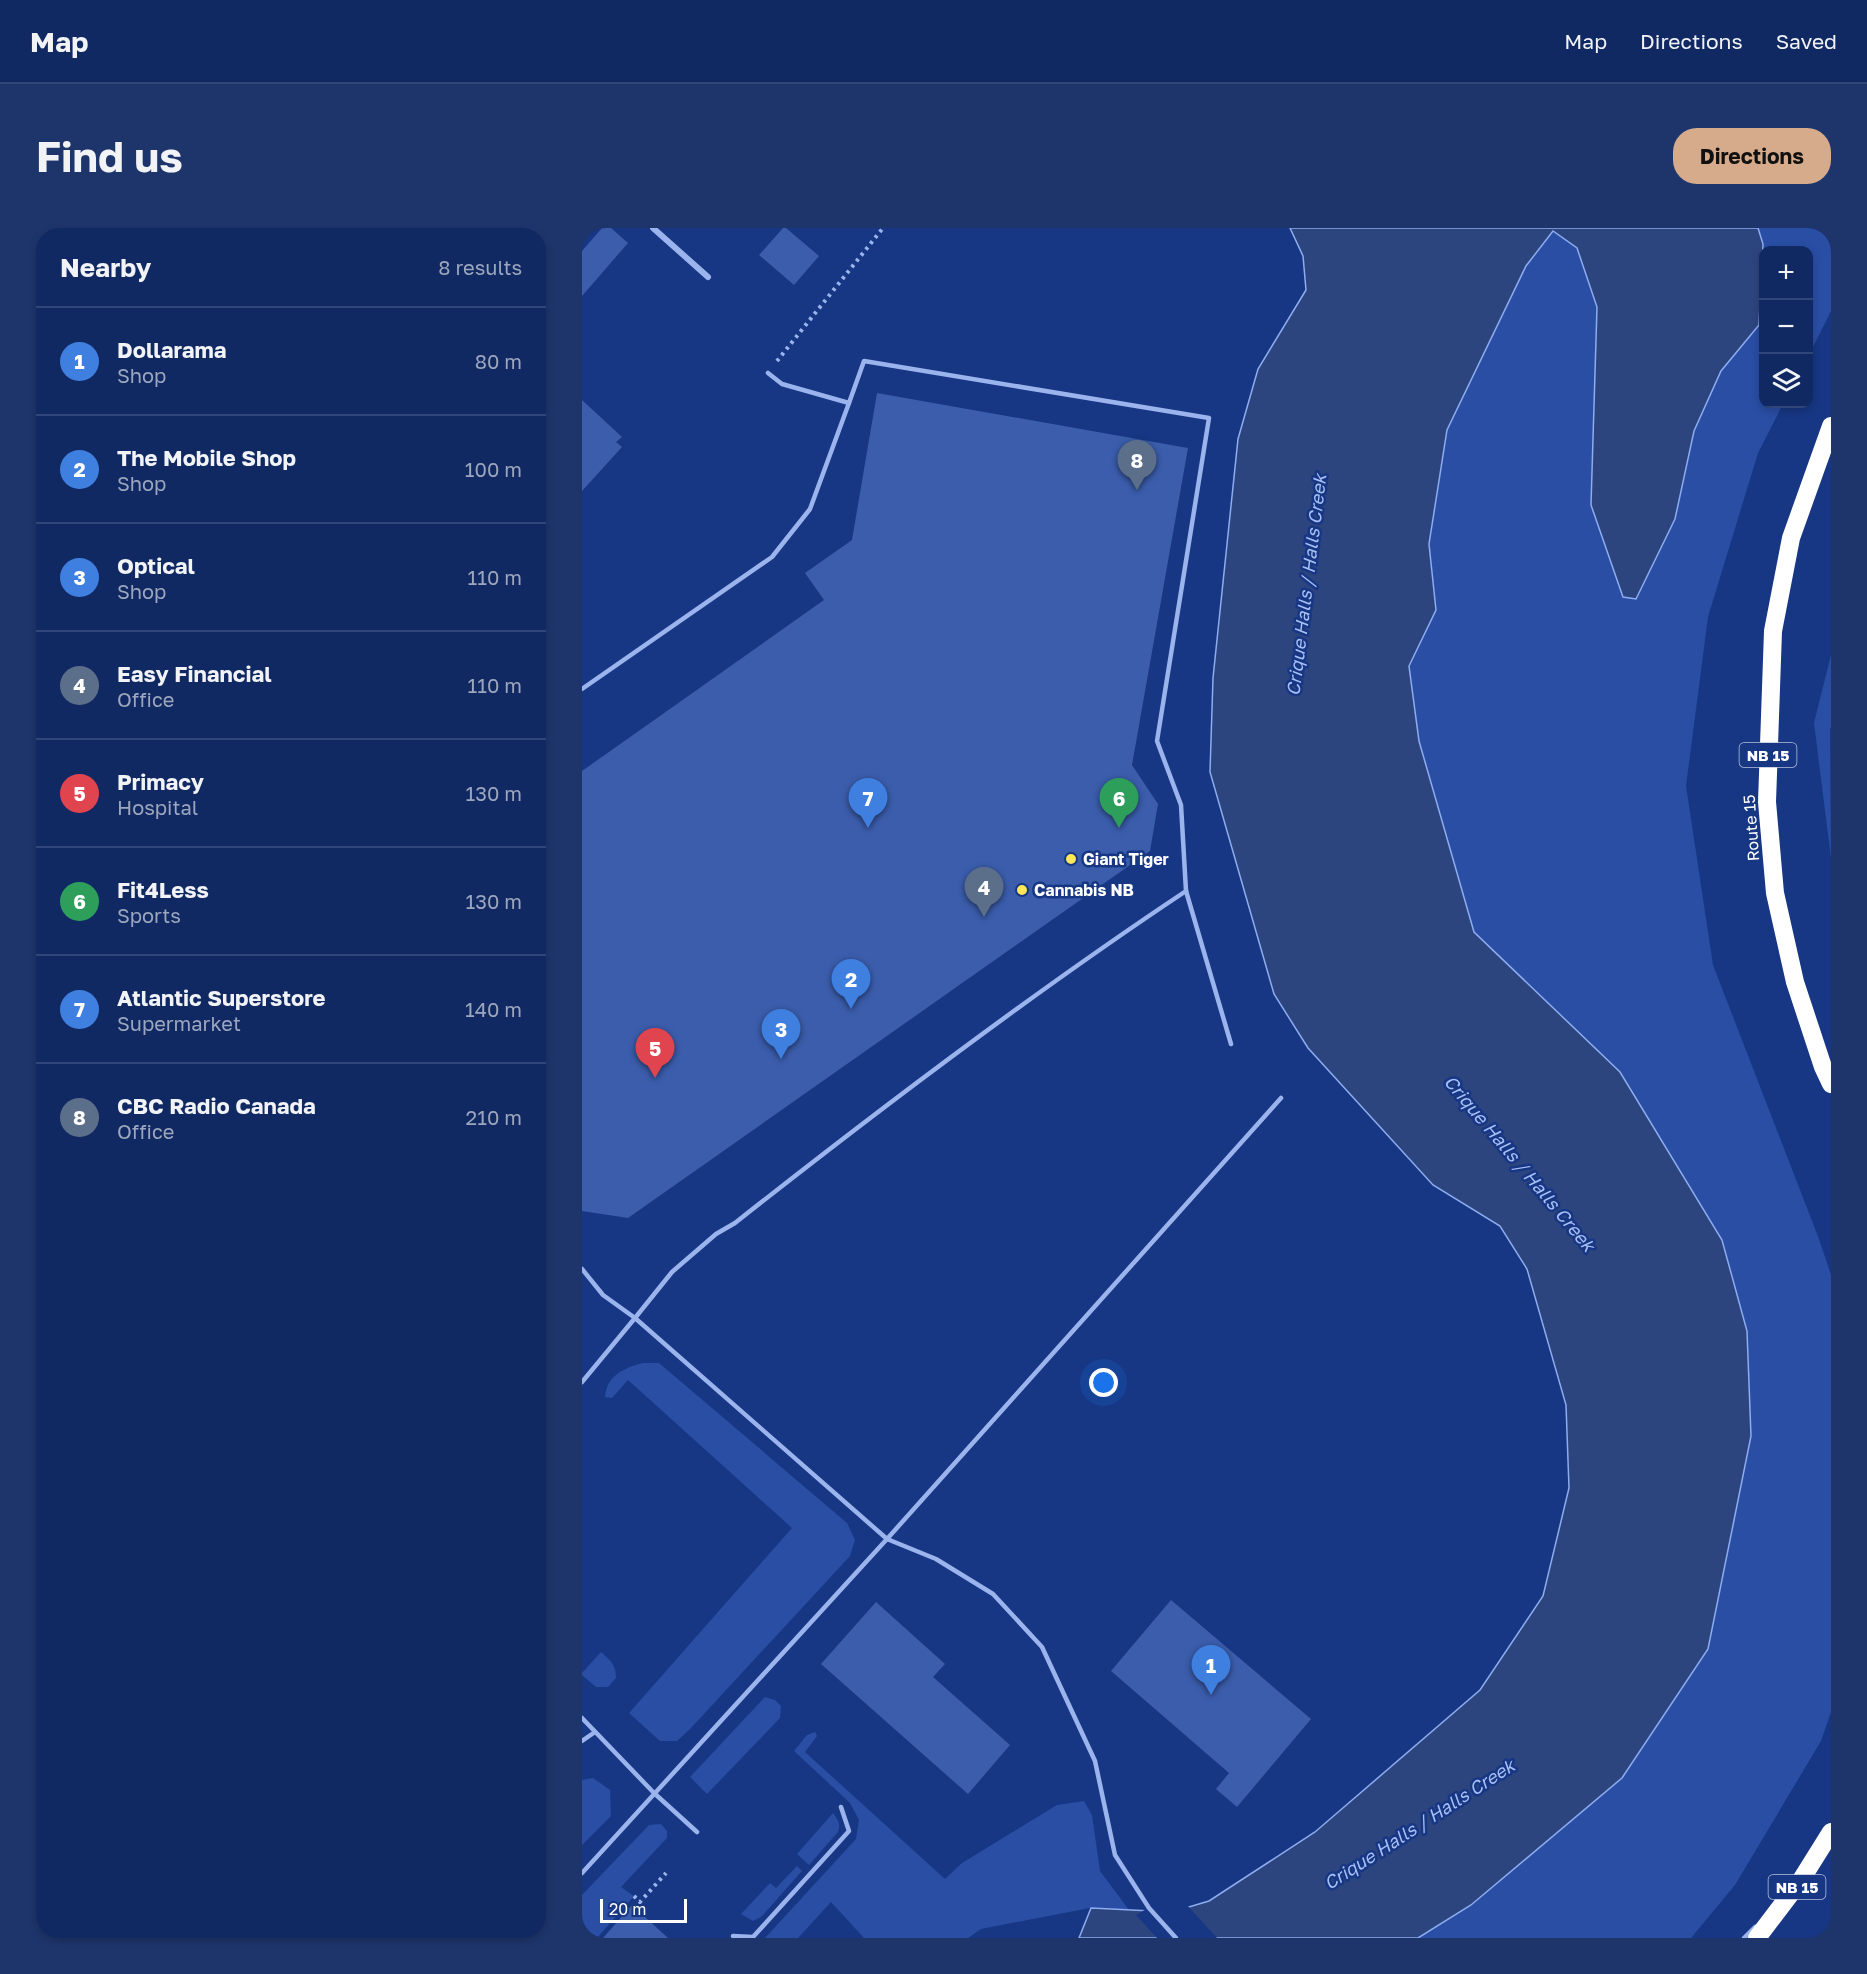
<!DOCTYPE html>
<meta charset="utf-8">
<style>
:root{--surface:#112963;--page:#1e356c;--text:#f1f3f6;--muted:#9ca6be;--line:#304578;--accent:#d6ab8b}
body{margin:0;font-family:"Golos Text",sans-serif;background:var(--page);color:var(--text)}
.controls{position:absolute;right:18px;top:18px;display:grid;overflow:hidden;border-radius:12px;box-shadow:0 3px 9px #0003}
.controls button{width:54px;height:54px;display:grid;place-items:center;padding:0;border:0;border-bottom:2px solid var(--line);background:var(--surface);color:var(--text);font:30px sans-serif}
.scale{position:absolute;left:18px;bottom:15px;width:87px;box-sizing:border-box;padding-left:6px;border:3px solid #fff;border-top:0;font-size:16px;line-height:21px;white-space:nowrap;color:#fff;-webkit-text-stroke:4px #173784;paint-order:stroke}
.you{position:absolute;left:522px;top:1155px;width:21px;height:21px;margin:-15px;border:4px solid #fff;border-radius:50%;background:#1a73e8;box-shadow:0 0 0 9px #1a73e833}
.badge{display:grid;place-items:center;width:39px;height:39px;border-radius:50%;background:var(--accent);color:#fff;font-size:20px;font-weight:700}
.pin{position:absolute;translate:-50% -50px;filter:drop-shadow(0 2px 3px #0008)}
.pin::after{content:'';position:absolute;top:32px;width:21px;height:18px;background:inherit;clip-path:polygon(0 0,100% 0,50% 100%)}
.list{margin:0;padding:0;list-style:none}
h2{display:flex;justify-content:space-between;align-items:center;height:78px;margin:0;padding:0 24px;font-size:26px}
h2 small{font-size:20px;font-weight:400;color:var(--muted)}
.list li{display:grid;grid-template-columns:39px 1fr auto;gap:18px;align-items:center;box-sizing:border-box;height:108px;padding:0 24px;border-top:2px solid var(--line)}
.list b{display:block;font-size:22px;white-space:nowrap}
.list p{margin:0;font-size:20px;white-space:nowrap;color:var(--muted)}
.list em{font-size:20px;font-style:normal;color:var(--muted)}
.icon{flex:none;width:33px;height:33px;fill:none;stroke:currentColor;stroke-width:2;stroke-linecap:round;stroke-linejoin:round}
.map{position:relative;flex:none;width:1249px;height:1710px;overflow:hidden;border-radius:24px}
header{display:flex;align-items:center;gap:36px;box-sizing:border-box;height:84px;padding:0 30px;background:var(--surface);border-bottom:2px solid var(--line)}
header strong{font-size:28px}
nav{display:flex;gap:33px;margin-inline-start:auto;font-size:21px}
.intro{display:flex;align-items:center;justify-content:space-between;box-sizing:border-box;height:144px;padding:0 36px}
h1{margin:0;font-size:42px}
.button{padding:15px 27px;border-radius:24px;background:var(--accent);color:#111;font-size:21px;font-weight:700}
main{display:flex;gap:36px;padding:0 36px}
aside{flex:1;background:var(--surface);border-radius:24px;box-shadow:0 3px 9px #0003}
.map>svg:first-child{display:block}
</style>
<header>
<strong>Map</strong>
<nav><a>Map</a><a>Directions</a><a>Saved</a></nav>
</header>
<div class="intro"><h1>Find us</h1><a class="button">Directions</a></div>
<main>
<aside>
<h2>Nearby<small>8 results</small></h2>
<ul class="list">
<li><span class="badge" style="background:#3f7fe0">1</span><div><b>Dollarama</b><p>Shop</p></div><em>80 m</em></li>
<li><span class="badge" style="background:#3f7fe0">2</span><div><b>The Mobile Shop</b><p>Shop</p></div><em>100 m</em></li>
<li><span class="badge" style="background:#3f7fe0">3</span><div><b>Optical</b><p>Shop</p></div><em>110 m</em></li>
<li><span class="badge" style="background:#5c6f8a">4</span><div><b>Easy Financial</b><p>Office</p></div><em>110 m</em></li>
<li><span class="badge" style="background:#e0444e">5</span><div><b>Primacy</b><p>Hospital</p></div><em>130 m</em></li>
<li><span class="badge" style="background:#2e9e5b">6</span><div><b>Fit4Less</b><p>Sports</p></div><em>130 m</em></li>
<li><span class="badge" style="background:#3f7fe0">7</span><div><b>Atlantic Superstore</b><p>Supermarket</p></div><em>140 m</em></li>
<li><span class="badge" style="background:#5c6f8a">8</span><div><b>CBC Radio Canada</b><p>Office</p></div><em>210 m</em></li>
</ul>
</aside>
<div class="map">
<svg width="1249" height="1710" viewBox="0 0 1249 1710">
<rect width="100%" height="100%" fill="#173784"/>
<g fill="#294ea4">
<path d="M1176 0H1249V83L1227 127 1226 22H1182V176H1201L1176 225 1126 389 1104 558 1131 737 1237 1011 1249 1047V1484L1239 1513 1153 1657 1109 1710H836L889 1677 1040 1550 1125 1421 1169 1207 1165 1103 1038 844 892 704 837 513 827 438 854 382 847 316 865 202 944 38 971 3 995 20 1015 79 1009 277 1093 291 1112 203 1139 143 1177 97 1181 16Z"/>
<path d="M1249 427V500H1248L1249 630 1232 495Z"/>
<path d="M61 1135H77L265 1295 273 1312 268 1328 109 1500 95 1513H78L47 1485 210 1300 46 1152 30 1170 23 1169C25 1147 42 1140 61 1135Z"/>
<path d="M19 1424C29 1433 34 1437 34 1450L26 1459H14L0 1447V1445Z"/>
<path d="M183 1469 193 1472 199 1478 198 1490 125 1566 108 1549Z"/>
<path d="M233 1504 235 1508 223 1524 363 1651 380 1635 475 1577 502 1573 510 1587 518 1643 547 1682 508 1680 399 1701 386 1710H282L249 1674 216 1710H183L274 1611 277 1592 268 1575 212 1523 225 1507Z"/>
<path d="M11 1550 28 1562 29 1588 0 1617V1552Z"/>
<path d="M251 1585C256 1592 259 1596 256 1604L227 1637 215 1626Z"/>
<path d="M79 1596 85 1603V1610L39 1659 52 1668 15 1710H0V1667L67 1597Z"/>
<path d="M215 1638 220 1643 179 1689 171 1693 159 1686 188 1655 194 1660Z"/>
</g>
<path fill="#2d457f" stroke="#8dadf0" stroke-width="1.5" d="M708 0H1176L1181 16 1177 97 1139 143 1112 203 1093 291 1054 371 1041 369 1009 277 1015 79 995 20 971 3 944 38 865 202 847 316 854 382 827 438 837 513 892 704 1038 844 1140 1012 1165 1103 1169 1208 1126 1421 1040 1550 889 1677 836 1710H497L509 1680 590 1684 627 1673 733 1604 898 1462 961 1368 987 1260 984 1177 945 1041 918 998 851 957 726 820 692 766 628 544 631 450 656 211 676 141 724 62 721 28Z"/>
<path fill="#173784" d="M605 1677 635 1710H575L554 1687 566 1680 589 1681Z"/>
<g fill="#3b5dac">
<path d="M20 0H29L46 15 0 68V23Z"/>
<path d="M201 0H204L237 28 212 57 177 27Z"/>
<path d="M295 165 606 220 550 537 576 576 568 623 46 990 0 983V543L242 372 223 345 270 312Z"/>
<path d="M0 172 40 209 34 214 40 219 0 263Z"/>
<path d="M589 1372 729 1491 655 1579 634 1561 647 1545 529 1443Z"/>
<path d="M294 1374 363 1436 351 1449 428 1517 386 1566 239 1436Z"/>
<path d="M50 1677 86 1710H21Z"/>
</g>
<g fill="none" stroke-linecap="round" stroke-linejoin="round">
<g stroke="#9bb4ed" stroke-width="4" stroke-dasharray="3 4.5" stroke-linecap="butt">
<path d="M195 133 301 0"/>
<path d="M52 1668 58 1674 84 1645"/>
</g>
<g stroke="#9bb4ed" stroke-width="4.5">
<path d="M186 145 200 156 267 175 282 133 627 190 575 513 599 577 604 663 649 816"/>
<path d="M0 461 190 329 228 281 267 175"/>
<path d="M0 1041 21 1067 53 1090 90 1044 134 1006 153 995C300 879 449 766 604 663"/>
<path d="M0 1154 53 1090 305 1311 354 1331 411 1366 460 1419 513 1533 533 1627 567 1680 594 1710"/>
<path d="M0 1490 72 1565 115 1604"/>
<path d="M0 1513 13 1504"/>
<path d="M0 1645 305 1311 699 870"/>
<path d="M151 1708 171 1709 267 1603 259 1579"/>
<path d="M1162 1710 1173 1699"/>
</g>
<path stroke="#9bb4ed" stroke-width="6" d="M71 0 126 49"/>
<g stroke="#fff" stroke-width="18">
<path d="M1249 198 1209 310 1191 403 1185 574 1193 665 1213 754 1241 839 1249 856"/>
<path d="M1175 1710 1219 1652 1249 1604"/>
</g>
</g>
<g fill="#ffe757" stroke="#173784" stroke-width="2">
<circle cx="489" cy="631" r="6"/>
<circle cx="440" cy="662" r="6"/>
</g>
<g text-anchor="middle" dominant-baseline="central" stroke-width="5" stroke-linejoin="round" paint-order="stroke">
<g fill="#173784" stroke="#b9c3da" stroke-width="1.5">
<rect x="1157.5" y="515" width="57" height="24" rx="4.5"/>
<rect x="1186.5" y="1647" width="57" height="24" rx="4.5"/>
</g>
<g font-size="15" font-weight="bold" fill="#fff">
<text x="1186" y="527">NB 15</text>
<text x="1215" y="1659">NB 15</text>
</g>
<g font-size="16" fill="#fff" stroke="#173784">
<text transform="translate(1169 600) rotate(-94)">Route 15</text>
</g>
<g font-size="16" font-weight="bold" fill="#fff" stroke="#173784" text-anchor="start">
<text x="501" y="631">Giant Tiger</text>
<text x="452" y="662">Cannabis NB</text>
</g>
<g font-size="18" font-style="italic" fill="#a7bff5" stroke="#173784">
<text transform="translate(724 357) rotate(-83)">Crique Halls / Halls Creek</text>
<text transform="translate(938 935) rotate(50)">Crique Halls / Halls Creek</text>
<text transform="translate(837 1596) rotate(-33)">Crique Halls / Halls Creek</text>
</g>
</g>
</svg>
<div class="controls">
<button>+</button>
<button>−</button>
<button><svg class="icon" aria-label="layers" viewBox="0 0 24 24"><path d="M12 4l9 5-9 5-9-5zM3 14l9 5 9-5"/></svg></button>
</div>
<div class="scale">20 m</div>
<div class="you"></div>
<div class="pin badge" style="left:629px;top:1467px;background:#3f7fe0">1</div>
<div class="pin badge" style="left:269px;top:781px;background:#3f7fe0">2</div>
<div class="pin badge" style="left:199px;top:831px;background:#3f7fe0">3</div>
<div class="pin badge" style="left:402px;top:689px;background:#5c6f8a">4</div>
<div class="pin badge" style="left:73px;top:850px;background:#e0444e">5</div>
<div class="pin badge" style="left:537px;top:600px;background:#2e9e5b">6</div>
<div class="pin badge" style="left:286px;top:600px;background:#3f7fe0">7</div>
<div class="pin badge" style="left:555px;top:262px;background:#5c6f8a">8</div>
</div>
</main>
